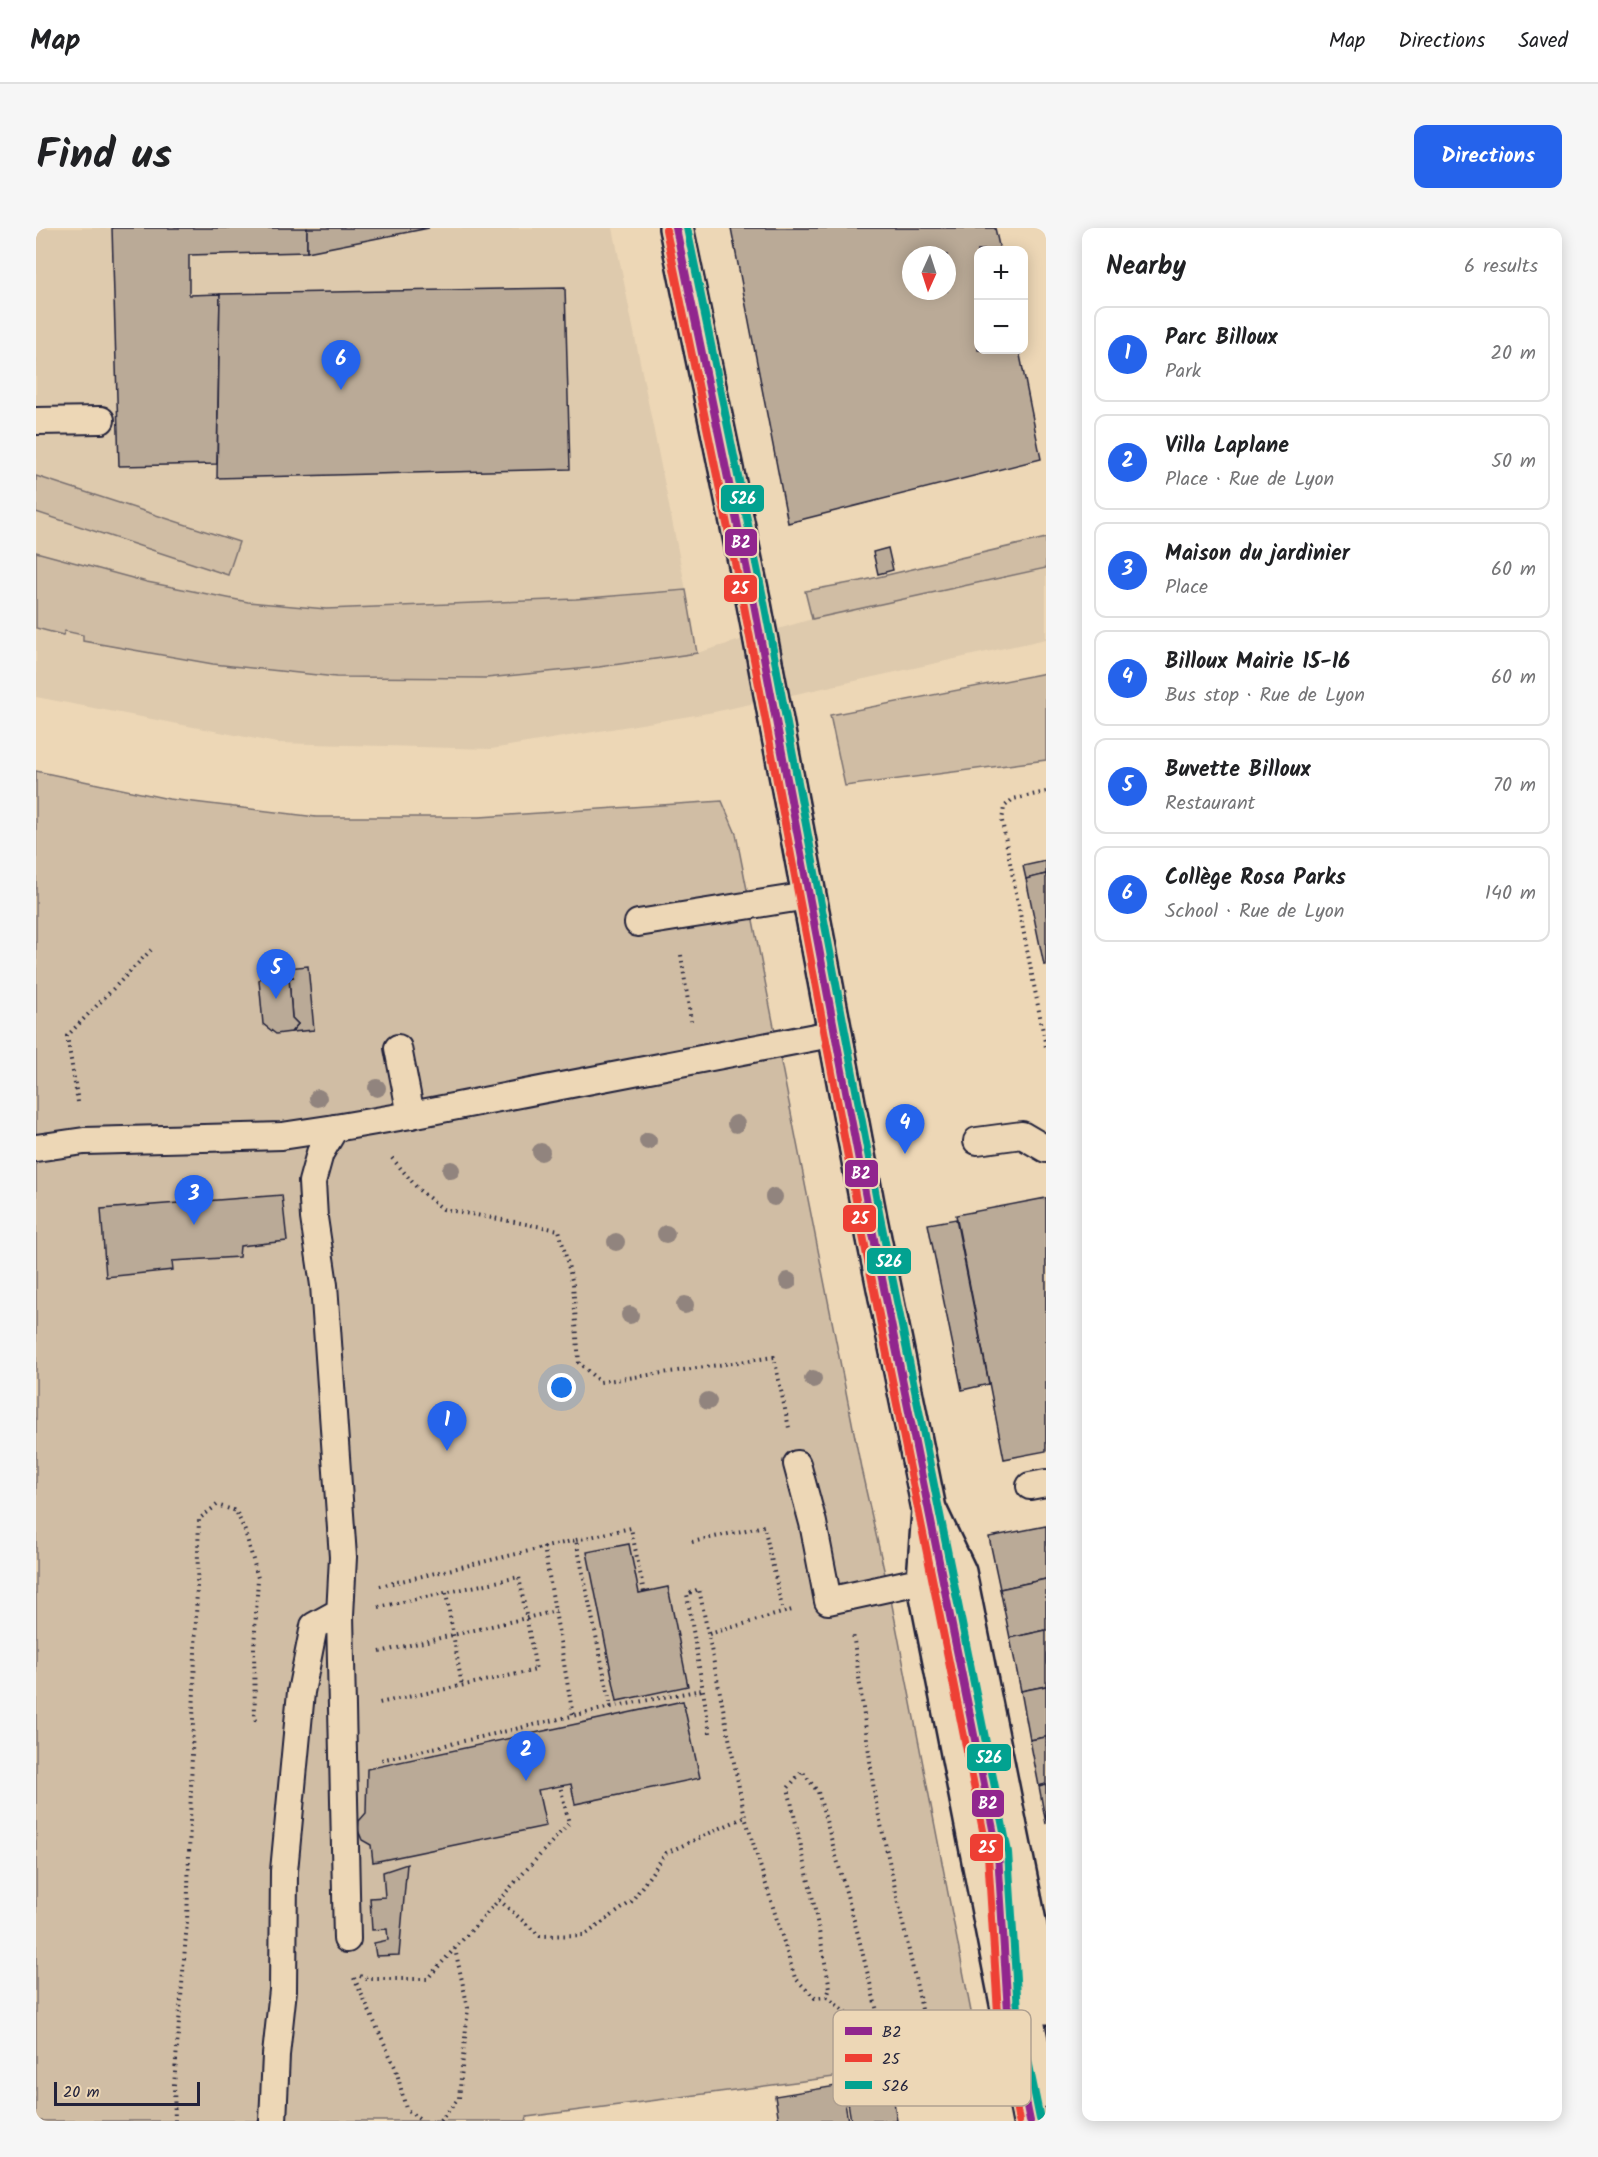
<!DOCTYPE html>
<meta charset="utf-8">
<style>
:root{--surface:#fff;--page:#f6f6f6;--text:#202124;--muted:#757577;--line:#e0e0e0;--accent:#2563eb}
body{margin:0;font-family:Kalam,sans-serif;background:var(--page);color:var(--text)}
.controls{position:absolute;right:18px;top:18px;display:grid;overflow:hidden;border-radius:12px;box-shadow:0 3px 15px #0003}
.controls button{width:54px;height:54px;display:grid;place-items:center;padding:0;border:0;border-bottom:2px solid var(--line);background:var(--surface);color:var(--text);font:30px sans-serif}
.compass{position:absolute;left:866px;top:18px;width:54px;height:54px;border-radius:50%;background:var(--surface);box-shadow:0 3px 15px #0003;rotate:183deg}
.scale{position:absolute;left:18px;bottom:15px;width:146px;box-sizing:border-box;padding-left:6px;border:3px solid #22223b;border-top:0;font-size:16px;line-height:21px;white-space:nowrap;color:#22223b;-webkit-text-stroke:4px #edd7b6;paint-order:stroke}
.you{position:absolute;left:526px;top:1160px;width:21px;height:21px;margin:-15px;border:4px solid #fff;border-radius:50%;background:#1a73e8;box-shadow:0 0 0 9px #1a73e833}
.badge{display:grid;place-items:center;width:39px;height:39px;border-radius:50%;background:var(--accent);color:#fff;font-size:20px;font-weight:700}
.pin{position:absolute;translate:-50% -50px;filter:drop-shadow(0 2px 3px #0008)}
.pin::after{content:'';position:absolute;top:32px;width:21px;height:18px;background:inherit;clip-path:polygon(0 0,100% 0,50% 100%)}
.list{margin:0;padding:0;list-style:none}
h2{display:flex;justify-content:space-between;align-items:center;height:78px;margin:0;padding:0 24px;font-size:26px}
h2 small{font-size:20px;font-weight:400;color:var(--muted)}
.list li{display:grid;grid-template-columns:39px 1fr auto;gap:18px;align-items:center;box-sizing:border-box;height:96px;margin:0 12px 12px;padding:0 12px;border:2px solid var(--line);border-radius:12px}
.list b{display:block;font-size:22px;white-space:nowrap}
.list p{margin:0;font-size:20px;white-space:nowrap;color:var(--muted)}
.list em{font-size:20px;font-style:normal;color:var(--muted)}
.map{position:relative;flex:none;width:1010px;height:1893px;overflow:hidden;border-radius:12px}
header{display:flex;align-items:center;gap:36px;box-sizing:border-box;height:84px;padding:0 30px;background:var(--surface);border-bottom:2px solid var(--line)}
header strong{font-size:28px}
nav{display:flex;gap:33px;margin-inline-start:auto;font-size:21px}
.intro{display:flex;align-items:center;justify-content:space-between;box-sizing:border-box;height:144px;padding:0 36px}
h1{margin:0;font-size:42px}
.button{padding:15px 27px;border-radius:12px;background:var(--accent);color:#fff;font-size:21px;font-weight:700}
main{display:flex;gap:36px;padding:0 36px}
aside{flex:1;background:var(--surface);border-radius:12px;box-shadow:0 3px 15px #0003}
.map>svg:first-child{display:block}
</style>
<header>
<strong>Map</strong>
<nav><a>Map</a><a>Directions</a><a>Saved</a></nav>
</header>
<div class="intro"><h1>Find us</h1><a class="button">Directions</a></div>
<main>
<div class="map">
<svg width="1010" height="1893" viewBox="0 0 1010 1893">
<rect width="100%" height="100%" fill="#edd7b6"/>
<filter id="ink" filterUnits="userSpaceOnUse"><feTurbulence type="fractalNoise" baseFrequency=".0167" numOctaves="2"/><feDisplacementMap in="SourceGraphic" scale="12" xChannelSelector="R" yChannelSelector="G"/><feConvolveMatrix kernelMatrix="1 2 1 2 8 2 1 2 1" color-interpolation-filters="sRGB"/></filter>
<g filter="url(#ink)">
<g fill="#decaad">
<path d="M0 0H577L650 362 540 371 290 381 212 374 111 354 0 324Z"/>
<path d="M1010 340V411L678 484 455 521 241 515 0 469V400L27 407 28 402 48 407 67 418 177 436 300 449 450 450 563 439 661 425 776 391Z"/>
</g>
<g fill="#d0bda4" stroke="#797070" stroke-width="1.5">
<path d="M0 248 203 314 192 347 0 284Z"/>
<path d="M1010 310V340L776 391 769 363 825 353Z"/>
<path d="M0 324 111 354 212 374 290 381 540 371 650 362 661 425 563 439 450 450 300 449 177 436 47 413V407L29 403 27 407 0 400Z"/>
<path d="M1010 445V532L809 558 794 487Z"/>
<path d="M0 543 133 571 280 589H444L686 573 700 606 826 1245 856 1377 944 1830 491 1889 490 1893H0Z"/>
</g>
<g fill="#baaa97" stroke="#22223b" stroke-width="1.5" fill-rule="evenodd">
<path d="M76 0H271V24L153 27V67L184 66 181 236 83 238Z"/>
<path d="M271 0H393L271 24Z"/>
<path d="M695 0H959L964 22H942V122H983L1005 231 752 295ZM875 27H911V63H875Z"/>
<path d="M529 60 534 241 181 250 184 66Z"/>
<path d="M852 320 857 342 842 346 837 324Z"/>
<path d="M1010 633V646L990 651 987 638Z"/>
<path d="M1010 646V737H1008L990 651Z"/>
<path d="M272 738 278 802 255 804 262 796 256 790 253 750 257 749 250 740Z"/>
<path d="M250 740 257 749 253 750 256 790 262 796 255 804 240 806 227 796 223 752 231 742Z"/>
<path d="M246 967 251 1013 204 1018 203 1029 136 1033 137 1042 70 1049 65 981Z"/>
<path d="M1010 970V1223L968 1231 920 987Z"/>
<path d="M920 991 953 1156 926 1162 892 996Z"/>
<path d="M1010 1298V1351L964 1361 953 1309Z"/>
<path d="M593 1316 603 1365 632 1359 652 1458 581 1473 551 1324Z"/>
<path d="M1010 1351V1402L974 1410 964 1361Z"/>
<path d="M1010 1402V1458L985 1463 974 1410Z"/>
<path d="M1010 1458V1509L994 1512 985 1463Z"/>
<path d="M647 1473 664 1550 539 1576 535 1556 502 1562 510 1598 337 1634 335 1617 326 1612 322 1602 323 1593 330 1585 331 1541Z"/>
<path d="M1010 1509V1556L1003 1558 994 1512Z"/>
<path d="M1010 1556V1596L1003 1558Z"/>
<path d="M371 1636 363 1727 340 1728 338 1715 352 1712 351 1701 336 1702 334 1670 349 1669 347 1644Z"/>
<path d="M806 1857 812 1893H743L739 1868Z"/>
<path d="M856 1861 861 1893H815L811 1868Z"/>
</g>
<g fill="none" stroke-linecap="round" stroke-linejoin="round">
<defs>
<g id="service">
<path d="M0 193 65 192"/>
<path d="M602 695 772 668"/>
<path d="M362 820 375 887"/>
<path d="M941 913 986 907 1010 921"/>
<path d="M0 920 48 913 246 908 299 900"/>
<path d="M761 1236 777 1295 792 1373 888 1352"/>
<path d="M994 1258 1010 1255"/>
<path d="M899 1313 962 1626 966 1688"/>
<path d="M304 1387 311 1711"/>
<path d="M989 1737 992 1781 1010 1866"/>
<path d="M237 1893 240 1827 247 1762 248 1643 265 1464 278 1398 298 1387H304L307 1329 288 1057 278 990 276 954 284 925 299 900 375 887 800 805"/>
</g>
<g id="tertiary">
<path d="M640 0 718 376 834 991 893 1281 923 1344 1010 1779"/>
<path d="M893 1283 888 1352 994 1893"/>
</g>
</defs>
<use href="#service" stroke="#22223b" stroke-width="30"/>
<use href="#tertiary" stroke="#22223b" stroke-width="38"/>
<g stroke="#22223b" stroke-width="4" stroke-dasharray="1.5 4.5" stroke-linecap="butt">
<path d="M1010 564 977 571 968 579 966 593 1010 819"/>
<path d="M645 727 655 793"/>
<path d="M42 874 31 808 115 722"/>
<path d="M356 930 383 962 407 981 523 1002 537 1056 543 1135 564 1154 738 1129 753 1200"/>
<path d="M540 1312 595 1300 608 1364"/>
<path d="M656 1314 728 1298 747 1384"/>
<path d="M508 1319 537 1488"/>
<path d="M344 1358 540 1312 575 1479 345 1532"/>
<path d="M410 1365 426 1458"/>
<path d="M343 1379 483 1349 500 1442 343 1475"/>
<path d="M673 1406 756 1382"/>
<path d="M344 1424 520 1383"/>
<path d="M575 1479 666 1462"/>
<path d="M674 1505 651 1366 663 1361 709 1589 759 1750 779 1770 791 1769 794 1760 777 1672 752 1560 766 1543 782 1564 821 1703 844 1795 850 1805 878 1802 889 1795 839 1570 817 1405"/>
<path d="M463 1672 504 1708 549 1707 595 1674 630 1625 709 1589"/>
<path d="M324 1748 331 1751H391L533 1595 524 1558"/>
<path d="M318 1750 360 1841 370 1881 386 1893"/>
<path d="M791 1769 823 1795 849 1804"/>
<path d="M889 1795 930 1789"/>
<path d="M139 1893 138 1857 151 1694 163 1291 181 1277 200 1283 209 1303 222 1350 218 1420 219 1492 223 1494"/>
<path d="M404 1893 423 1870 432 1780 419 1721"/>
</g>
<use href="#service" stroke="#edd7b6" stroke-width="26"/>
<use href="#tertiary" stroke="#edd7b6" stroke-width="33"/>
<defs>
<path id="bus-1" d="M640 0 718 376 834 991 962 1626 972 1784 994 1893"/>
<path id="bus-2" d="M630 2 708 378 824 993 952 1627 962 1785 983 1893"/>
<path id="bus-3" d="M651 0 728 374 844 989 972 1624 982 1783 1004 1891"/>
</defs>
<use href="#bus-1" stroke="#edd7b6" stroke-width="12"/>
<use href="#bus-2" stroke="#edd7b6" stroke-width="12"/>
<use href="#bus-3" stroke="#edd7b6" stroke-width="12"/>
<use href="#bus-1" stroke="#91268e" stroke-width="8"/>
<use href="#bus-2" stroke="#ee3f34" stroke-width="8"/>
<use href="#bus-3" stroke="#02a290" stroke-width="8"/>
</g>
<g fill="#91847e">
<circle cx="341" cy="860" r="9"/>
<circle cx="282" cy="870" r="9"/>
<circle cx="700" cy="896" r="9"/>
<circle cx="612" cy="913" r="9"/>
<circle cx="505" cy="924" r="9"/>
<circle cx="415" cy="942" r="9"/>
<circle cx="738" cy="969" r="9"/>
<circle cx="630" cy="1006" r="9"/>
<circle cx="580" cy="1014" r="9"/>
<circle cx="752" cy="1053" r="9"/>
<circle cx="649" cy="1077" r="9"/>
<circle cx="594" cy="1087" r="9"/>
<circle cx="777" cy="1151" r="9"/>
<circle cx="672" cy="1173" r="9"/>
</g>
</g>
<rect x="797" y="1782" width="198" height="96" rx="9" fill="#edd7b6" stroke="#b0a191" stroke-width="1.5"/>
<rect x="809" y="1799" width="27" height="8" fill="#91268e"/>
<rect x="809" y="1826" width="27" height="8" fill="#ee3f34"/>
<rect x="809" y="1853" width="27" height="8" fill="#02a290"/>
<g font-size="16" fill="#22223b">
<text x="846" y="1809">B2</text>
<text x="846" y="1836">25</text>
<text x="846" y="1863">526</text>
</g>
<g stroke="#edd7b6" stroke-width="2">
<rect x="684" y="256" width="45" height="29" rx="6" fill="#02a290"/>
<rect x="688" y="300" width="34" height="29" rx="6" fill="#91268e"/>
<rect x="687" y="346" width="35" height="29" rx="6" fill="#ee3f34"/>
<rect x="808" y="931" width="35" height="29" rx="6" fill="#91268e"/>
<rect x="806" y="976" width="35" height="29" rx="6" fill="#ee3f34"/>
<rect x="830" y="1019" width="46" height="28" rx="6" fill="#02a290"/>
<rect x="930" y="1515" width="46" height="29" rx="6" fill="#02a290"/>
<rect x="935" y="1561" width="34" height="29" rx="6" fill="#91268e"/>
<rect x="933" y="1605" width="35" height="29" rx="6" fill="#ee3f34"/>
</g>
<g font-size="16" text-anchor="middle" font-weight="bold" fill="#fff">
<text x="707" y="276">526</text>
<text x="705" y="320">B2</text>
<text x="704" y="366">25</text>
<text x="825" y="951">B2</text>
<text x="824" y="996">25</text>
<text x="853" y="1039">526</text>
<text x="953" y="1535">526</text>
<text x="952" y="1581">B2</text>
<text x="951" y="1625">25</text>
</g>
</svg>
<div class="controls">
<button>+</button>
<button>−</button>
</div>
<svg class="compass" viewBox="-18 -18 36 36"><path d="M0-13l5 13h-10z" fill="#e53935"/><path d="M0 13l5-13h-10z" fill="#757577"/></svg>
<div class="scale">20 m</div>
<div class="you"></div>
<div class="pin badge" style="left:411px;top:1223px">1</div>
<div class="pin badge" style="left:490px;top:1553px">2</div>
<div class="pin badge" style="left:158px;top:997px">3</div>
<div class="pin badge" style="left:869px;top:926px">4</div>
<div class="pin badge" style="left:240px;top:771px">5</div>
<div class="pin badge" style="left:305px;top:162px">6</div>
</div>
<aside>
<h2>Nearby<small>6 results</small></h2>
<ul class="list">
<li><span class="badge">1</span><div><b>Parc Billoux</b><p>Park</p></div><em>20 m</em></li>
<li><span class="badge">2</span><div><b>Villa Laplane</b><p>Place · Rue de Lyon</p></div><em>50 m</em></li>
<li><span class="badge">3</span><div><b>Maison du jardinier</b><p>Place</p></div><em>60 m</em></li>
<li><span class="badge">4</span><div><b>Billoux Mairie 15-16</b><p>Bus stop · Rue de Lyon</p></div><em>60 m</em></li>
<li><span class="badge">5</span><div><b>Buvette Billoux</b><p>Restaurant</p></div><em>70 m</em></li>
<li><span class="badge">6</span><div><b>Collège Rosa Parks</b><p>School · Rue de Lyon</p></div><em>140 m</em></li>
</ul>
</aside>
</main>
